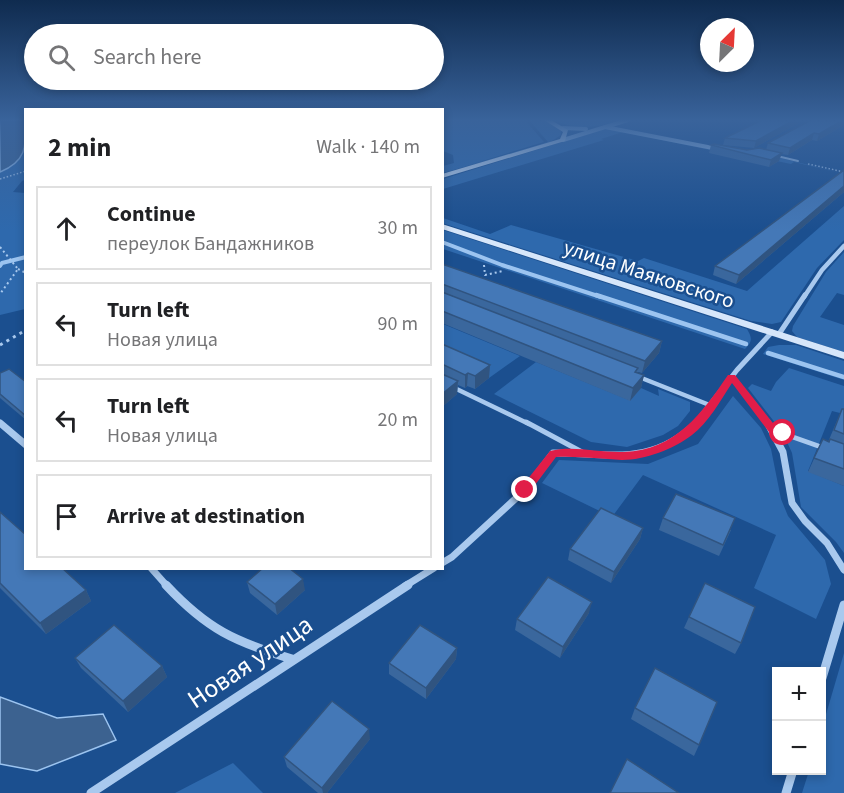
<!DOCTYPE html>
<meta charset="utf-8">
<style>
:root{--surface:#fff;--page:#f6f6f6;--text:#202124;--muted:#757577;--line:#e0e0e0}
body{margin:0;font-family:"Source Sans 3",sans-serif;background:var(--page);color:var(--text)}
.controls{position:absolute;right:18px;bottom:18px;display:grid;overflow:hidden;border-radius:0px;box-shadow:0 3px 9px #0003}
.controls button{width:54px;height:54px;display:grid;place-items:center;padding:0;border:0;border-bottom:2px solid var(--line);background:var(--surface);color:var(--text);font:30px sans-serif}
.compass{position:absolute;left:700px;top:18px;width:54px;height:54px;border-radius:50%;background:var(--surface);box-shadow:0 3px 9px #0003;rotate:24deg}
.stop{position:absolute;width:18px;height:18px;margin:-14px;border:4px solid #e11d48;border-radius:50%;background:#fff}
.stop.end{background:#e11d48;border-color:#fff;box-shadow:0 2px 6px #0008}
.list{margin:0;padding:0;list-style:none}
h2{display:flex;justify-content:space-between;align-items:center;height:78px;margin:0;padding:0 24px;font-size:26px}
h2 small{font-size:20px;font-weight:400;color:var(--muted)}
.list li{display:grid;grid-template-columns:39px 1fr auto;gap:18px;align-items:center;box-sizing:border-box;height:84px;margin:0 12px 12px;padding:0 12px;border:2px solid var(--line);border-radius:0px}
.list b{display:block;font-size:22px;white-space:nowrap}
.list p{margin:0;font-size:20px;white-space:nowrap;color:var(--muted)}
.list em{font-size:20px;font-style:normal;color:var(--muted)}
.icon{flex:none;width:33px;height:33px;fill:none;stroke:currentColor;stroke-width:2;stroke-linecap:round;stroke-linejoin:round}
.map{position:relative;flex:none;width:844px;height:793px;overflow:hidden}
.search{position:absolute;background:var(--surface);box-shadow:0 3px 9px #0003;left:24px;top:24px;width:420px;height:66px;display:flex;align-items:center;gap:15px;box-sizing:border-box;padding:0 21px;border-radius:33px;color:var(--muted);font-size:22px}
.panel{position:absolute;background:var(--surface);box-shadow:0 3px 9px #0003;left:24px;top:108px;width:420px;height:462px;border-radius:0px}
.map>svg:first-child{display:block}
</style>
<div class="map">
<svg width="844" height="793" viewBox="0 0 844 793">
<rect width="100%" height="100%" fill="#1b4f8f"/>
<g fill="#2e69ad">
<path d="M442 120H525L544 142 463 167 548 142 529 120C542 120 552 122 561 131V135L549 143 443 173V166L454 163 453 155 443 151Z"/>
<path d="M552 120H622C596 128 578 130 552 120Z"/>
<path d="M606 128 781 158 844 174 794 162 791 164 748 155 744 157 623 132 601 139 604 140 443 189V179Z"/>
<path d="M25 144V180L22 181 13 192 25 193V309L0 315V172C15 166 21 159 25 144Z"/>
<path d="M844 206V240L817 268 781 322 772 324 751 321 442 223 443 218 490 234 511 225 638 261 644 258 747 291Z"/>
<path d="M443 230 747 329C752 338 753 341 745 349L443 249Z"/>
<path d="M844 252V295L837 293 820 317 844 325V352L797 337 792 331 793 326 826 272Z"/>
<path d="M443 324 520 356 489 378 443 357Z"/>
<path d="M779 345H796L844 361V380L763 354 768 347Z"/>
<path d="M536 362 629 400 641 388 659 396 658 389 690 402V411L678 426 663 435 627 447 591 442 494 394Z"/>
<path d="M789 368 844 386V414L832 411 808 471 844 486V553L836 542 801 507 792 453 783 433 748 388 752 384 771 391 776 382Z"/>
<path d="M733 396 761 428 771 449 781 499 788 516 825 560 831 584 816 619 754 588 776 535 643 475 612 517 542 483 559 460 648 464 698 444Z"/>
<path d="M844 653V793H802L809 771 822 770V728Z"/>
<path d="M233 763 263 793H175Z"/>
</g>
<g fill="#3c6290" stroke="#9cc4f0" stroke-width="1.5">
<path d="M0 120H26C26 146 27 161 0 172Z"/>
<path d="M0 697 57 718 103 714 116 740 37 771 0 764Z"/>
</g>
<g fill="none" stroke-linecap="round" stroke-linejoin="round">
<g stroke="#9cc4f0" stroke-width="4">
<path d="M442 242 502 265 601 297"/>
<path d="M0 266 2 263 26 257"/>
</g>
<g stroke="#9cc4f0" stroke-width="4.5">
<path d="M596 295 746 344"/>
<path d="M768 353 844 377"/>
</g>
<g stroke="#a9c9ee" stroke-width="1.5" stroke-dasharray="1.5 2" stroke-linecap="butt">
<path d="M808 164 844 172"/>
<path d="M0 179 26 171"/>
</g>
<g stroke="#a9c9ee" stroke-width="2" stroke-dasharray="2 3" stroke-linecap="butt">
<path d="M0 247 18 269 0 294"/>
<path d="M484 265 485 275 503 271"/>
<path d="M18 269 26 273"/>
</g>
<path stroke="#a9c9ee" stroke-width="3" stroke-dasharray="3 4.5" stroke-linecap="butt" d="M0 345 26 330"/>
<path stroke="#a9c9ee" stroke-width="2" d="M777 156 798 161"/>
<g stroke="#a9c9ee" stroke-width="4.5">
<path d="M639 377 712 406"/>
<path d="M442 382 529 424"/>
</g>
<g stroke="#a9c9ee" stroke-width="5">
<path d="M526 422 582 452"/>
<path d="M773 430 824 448"/>
</g>
<g stroke="#a9c9ee" stroke-width="4">
<path d="M605 127 718 149"/>
<path d="M563 128 586 129"/>
<path d="M563 140 628 120"/>
</g>
<path stroke="#a9c9ee" stroke-width="4.5" d="M804 297 822 270 844 246"/>
<g stroke="#a9c9ee" stroke-width="5">
<path d="M779 334 805 295"/>
<path d="M732 377 768 424"/>
<path d="M695 424 737 370 772 332"/>
</g>
<g stroke="#a9c9ee" stroke-width="7">
<path d="M767 422 783 452 792 503 805 521 827 543 844 570"/>
<path d="M0 423 26 445"/>
<path d="M442 563 452 557 525 490 553 453C609 453 653 467 697 422"/>
<path d="M151 568 167 586"/>
<path d="M405 586 434 568"/>
</g>
<g stroke="#a9c9ee" stroke-width="9">
<path d="M166 585C207 629 235 642 292 659"/>
<path d="M822 678 844 605"/>
<path d="M91 793 408 585"/>
<path d="M786 793 793 770"/>
</g>
<g fill="#d6e6fa" fill-rule="evenodd">
<path d="M544 120H551L568 130 565 141 442 178V174L560 139 563 132Z"/>
<path d="M442 224 844 352V359L442 229Z"/>
</g>
</g>
<g fill="#3a679d">
<path d="M762 120H804L754 148 723 145 725 138Z"/>
<path d="M844 120V125L817 141 812 140 788 155 781 154 779 161 769 167 709 153 711 145 747 150H766L768 143Z"/>
<path d="M844 170V192L736 284 713 275 715 266Z"/>
<path d="M442 264 662 341 659 353 642 373 638 372 637 373 644 375 641 388 630 401 442 323Z"/>
<path d="M442 344 490 365 489 378 475 389 467 386 465 388 458 385 457 394 442 407Z"/>
<path d="M0 373 26 382V420L0 398Z"/>
<path d="M842 409H844V486L808 472 823 439 828 442Z"/>
<path d="M0 512 86 590 91 601 46 634 0 588Z"/>
<path d="M663 518 731 530 719 556 659 530Z"/>
<path d="M643 528 640 539 611 583 568 560 570 549Z"/>
<path d="M247 582 305 590 277 615 250 593Z"/>
<path d="M589 613 560 658 515 630 517 619Z"/>
<path d="M689 617 741 643 735 654 684 628Z"/>
<path d="M457 648 456 659 426 699 389 674V663Z"/>
<path d="M75 658 162 666 167 677 128 712 81 668Z"/>
<path d="M635 708 699 745 694 756 631 719Z"/>
<path d="M370 739 327 793H318L287 767 284 757Z"/>
</g>
<g fill="#305480">
<path d="M794 120H804L754 148 756 141Z"/>
<path d="M844 120V125L817 141 819 134Z"/>
<path d="M814 133 812 140 788 155 790 148Z"/>
<path d="M782 153 779 161 769 167 771 160Z"/>
<path d="M844 186V192L736 284 739 275Z"/>
<path d="M662 341 659 353 642 373 645 361Z"/>
<path d="M490 365 489 378 475 389V376Z"/>
<path d="M468 373 467 386 465 388V375Z"/>
<path d="M644 375 641 388 630 401 633 388Z"/>
<path d="M458 381 457 394 442 407V394Z"/>
<path d="M643 528 640 539 611 583 614 572Z"/>
<path d="M303 579 305 590 277 615 275 604Z"/>
<path d="M86 590 91 601 46 634 40 623Z"/>
<path d="M592 602 589 613 560 658 563 647Z"/>
<path d="M457 648 456 659 426 699V688Z"/>
<path d="M162 666 167 677 128 712 123 701Z"/>
<path d="M369 729 370 739 327 793H323L322 788Z"/>
</g>
<g fill="#4478b7" stroke="#305480" stroke-width="1.5">
<path d="M762 120H794L756 141 725 138Z"/>
<path d="M811 120H843L819 134 814 133 790 148 768 143Z"/>
<path d="M714 144 747 150 759 148 782 153 771 160 711 145Z"/>
<path d="M844 170V186L739 275 715 266Z"/>
<path d="M442 264 662 341 645 361 442 284Z"/>
<path d="M442 292 638 368 635 372 644 375 633 388 442 311Z"/>
<path d="M442 344 490 365 475 376 468 373 465 375 444 365H442Z"/>
<path d="M9 369 26 382V416L0 394V373Z"/>
<path d="M442 374 458 381 442 394Z"/>
<path d="M842 409H844V434L834 430Z"/>
<path d="M823 439 829 442 830 439 844 444V469L814 458Z"/>
<path d="M676 494 735 518 723 545 663 518Z"/>
<path d="M601 508 643 528 614 572 570 549Z"/>
<path d="M0 512 26 535V568H62L86 590 40 623 0 583Z"/>
<path d="M263 568H289L303 579 275 604 247 582Z"/>
<path d="M548 577 592 602 563 647 517 619Z"/>
<path d="M705 583 755 607 741 643 689 617Z"/>
<path d="M114 625 162 666 123 701 75 658Z"/>
<path d="M420 625 457 648 426 688 389 663Z"/>
<path d="M655 668 717 702 699 745 635 708Z"/>
<path d="M332 701 369 729 322 788 284 757Z"/>
<path d="M627 759 679 793H610Z"/>
</g>
<linearGradient id="sky" x2="0" y2="1"><stop stop-color="#0f2b4f"/><stop offset="0.52" stop-color="#39639b"/><stop offset="1" stop-color="#39639b" stop-opacity="0"/></linearGradient>
<rect width="844" height="231" fill="url(#sky)"/>
<path fill="#e11d48" d="M728 375H735L776 427 786 430V435L769 432 732 383C721 400 708 423 692 435 674 449 645 460 622 460 600 459 579 456 556 457L529 493H521L519 490 550 451C574 445 599 453 624 452 676 450 702 413 728 375Z"/>
<g text-anchor="middle" dominant-baseline="central" stroke-width="5" stroke-linejoin="round" paint-order="stroke">
<g font-size="21" fill="#fff" stroke="#1b4f8f">
<text transform="translate(649 274) rotate(18)">улица Маяковского</text>
</g>
<g font-size="26" fill="#fff" stroke="#1b4f8f">
<text transform="translate(250 662) rotate(-34)">Новая улица</text>
</g>
</g>
</svg>
<div class="controls">
<button>+</button>
<button>−</button>
</div>
<svg class="compass" viewBox="-18 -18 36 36"><path d="M0-13l5 13h-10z" fill="#e53935"/><path d="M0 13l5-13h-10z" fill="#757577"/></svg>
<div class="stop" style="left:783px;top:433px"></div>
<div class="stop end" style="left:525px;top:490px"></div>
<div class="search"><svg class="icon" aria-label="search" viewBox="0 0 24 24"><circle cx="10" cy="10" r="6"/><path d="M15 15l6 6"/></svg>Search here</div>
<section class="panel">
<h2>2 min<small>Walk · 140 m</small></h2>
<ul class="list">
<li><svg class="icon" aria-label="ahead" viewBox="0 0 24 24"><path d="M12 20V5M6 11l6-6 6 6"/></svg><div><b>Continue</b><p>переулок Бандажников</p></div><em>30 m</em></li>
<li><svg class="icon" aria-label="left" viewBox="0 0 24 24"><path d="M17 20v-9H6M10 6l-5 5 5 5"/></svg><div><b>Turn left</b><p>Новая улица</p></div><em>90 m</em></li>
<li><svg class="icon" aria-label="left" viewBox="0 0 24 24"><path d="M17 20v-9H6M10 6l-5 5 5 5"/></svg><div><b>Turn left</b><p>Новая улица</p></div><em>20 m</em></li>
<li><svg class="icon" aria-label="arrive" viewBox="0 0 24 24"><path d="M6 21V4h12l-3 4 3 4H6"/></svg><div><b>Arrive at destination</b></div></li>
</ul>
</section>
</div>
